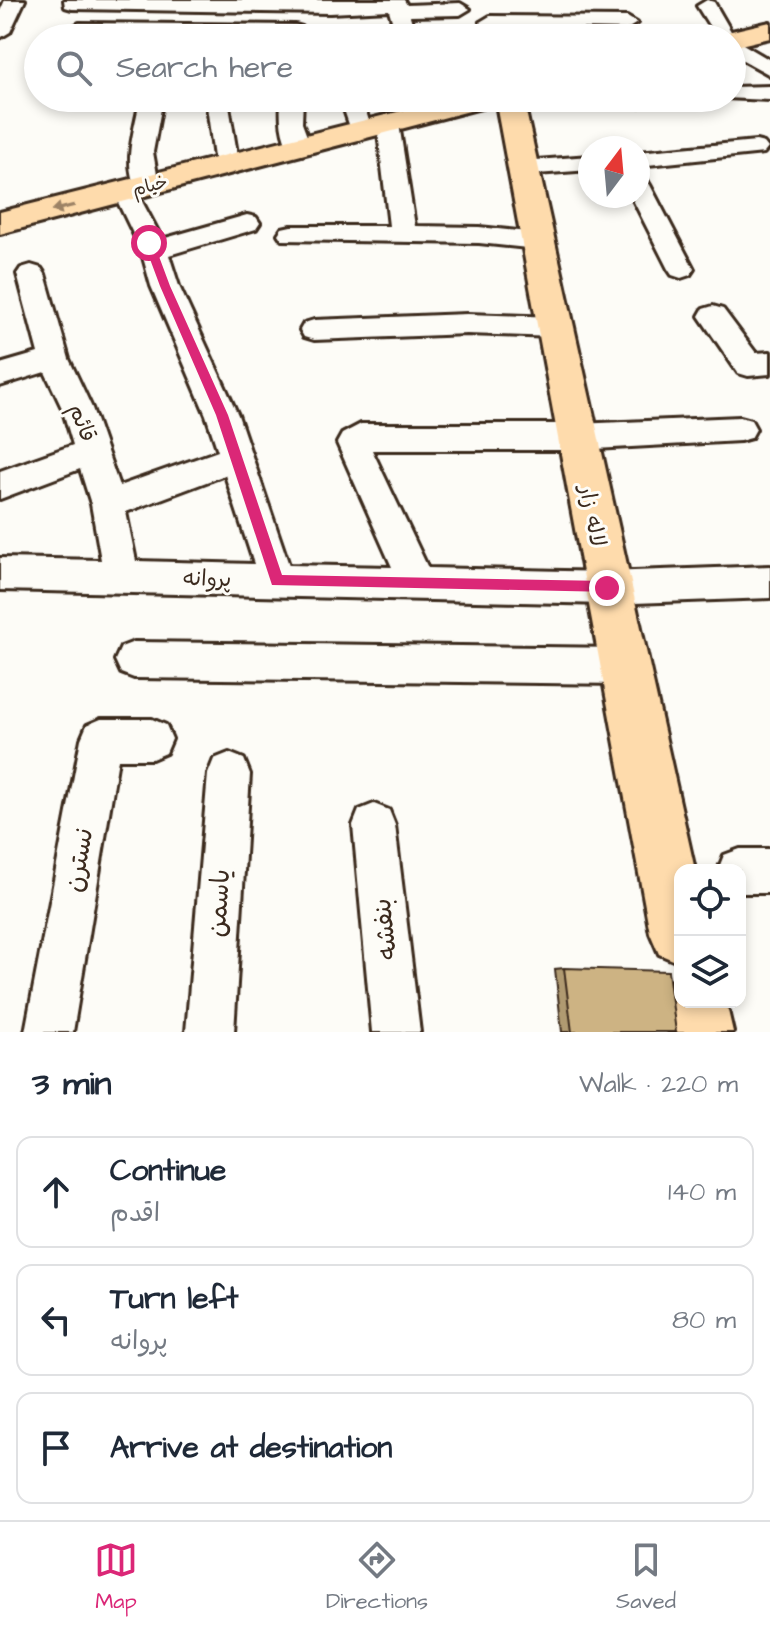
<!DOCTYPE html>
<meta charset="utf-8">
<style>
:root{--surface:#fff;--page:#f6f6f7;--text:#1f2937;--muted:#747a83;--line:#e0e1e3;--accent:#db2777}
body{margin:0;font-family:"Architects Daughter","Playpen Sans Arabic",sans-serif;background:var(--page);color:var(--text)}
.controls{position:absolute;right:24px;bottom:24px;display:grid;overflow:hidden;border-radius:16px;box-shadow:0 4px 12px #0003}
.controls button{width:72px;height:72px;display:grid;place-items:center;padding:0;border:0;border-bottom:2px solid var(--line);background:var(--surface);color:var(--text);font:40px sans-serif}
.compass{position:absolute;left:578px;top:136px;width:72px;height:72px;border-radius:50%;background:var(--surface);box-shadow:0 4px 12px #0003;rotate:16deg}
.stop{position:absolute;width:24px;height:24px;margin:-18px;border:6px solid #db2777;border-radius:50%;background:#fff}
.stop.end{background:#db2777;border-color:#fff;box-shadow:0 2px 8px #0008}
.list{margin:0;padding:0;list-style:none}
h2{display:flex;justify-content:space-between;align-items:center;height:104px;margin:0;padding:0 32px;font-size:34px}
h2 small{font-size:26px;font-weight:400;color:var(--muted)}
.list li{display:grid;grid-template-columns:52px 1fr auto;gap:24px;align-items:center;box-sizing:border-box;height:112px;margin:0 16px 16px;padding:0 16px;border:2px solid var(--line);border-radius:16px}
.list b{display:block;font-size:30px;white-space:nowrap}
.list p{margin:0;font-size:26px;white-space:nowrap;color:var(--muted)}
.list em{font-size:26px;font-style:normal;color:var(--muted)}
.icon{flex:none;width:44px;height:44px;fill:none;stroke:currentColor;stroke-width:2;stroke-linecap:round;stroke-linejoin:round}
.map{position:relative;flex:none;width:770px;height:1032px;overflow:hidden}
.search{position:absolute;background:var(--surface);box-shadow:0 4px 12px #0003;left:24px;right:24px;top:24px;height:88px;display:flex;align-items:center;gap:20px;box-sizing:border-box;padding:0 28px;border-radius:44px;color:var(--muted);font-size:30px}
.sheet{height:488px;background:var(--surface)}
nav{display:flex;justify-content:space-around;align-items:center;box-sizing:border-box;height:112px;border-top:2px solid var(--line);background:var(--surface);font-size:22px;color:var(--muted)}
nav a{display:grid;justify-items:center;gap:4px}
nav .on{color:var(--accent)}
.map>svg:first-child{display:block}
</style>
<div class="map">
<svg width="770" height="1032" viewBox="0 0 770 1032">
<rect width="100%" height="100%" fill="#fdfcf7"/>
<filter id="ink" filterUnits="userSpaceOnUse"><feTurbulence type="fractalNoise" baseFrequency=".0125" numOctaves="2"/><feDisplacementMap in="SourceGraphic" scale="16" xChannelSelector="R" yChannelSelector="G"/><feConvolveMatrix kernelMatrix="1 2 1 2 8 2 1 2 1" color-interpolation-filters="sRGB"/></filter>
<g filter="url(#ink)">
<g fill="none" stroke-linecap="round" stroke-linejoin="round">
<defs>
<g id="minor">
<path d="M5 0H25L10 32 0 38V11Z"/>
<path d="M64 0H404L407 5 460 3 470 9 460 15 410 16 417 38H397L389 10 330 13 72 9 65 7Z"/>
<path d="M707 0 714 2 736 40 770 60V75L732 54V38H717L697 6Z"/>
<path d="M490 16 627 17 637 23 627 29 483 26 480 22Z"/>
<path d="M79 23 295 25 302 27 305 38 72 33 69 29Z"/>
<path d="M770 86V100L724 98H732V87Z"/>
<path d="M108 98H163L153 152 159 186 156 191H138C122 166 134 132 139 105H119Z"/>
<path d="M281 98H303L302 123 311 147 307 152H291C280 135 280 117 281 98Z"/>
<path d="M340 98H362L372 131 369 136H353Z"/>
<path d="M658 98C648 109 615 110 605 99Z"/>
<path d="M218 99 229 106 239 165 235 170H219L215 165 207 106Z"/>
<path d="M388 117 396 119 399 124 415 226 479 227 537 233 546 235 550 241 546 247 537 249 479 243 282 240 278 234 282 228 291 226H389L377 124 380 119Z"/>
<path d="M756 141 764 143 768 148 764 153 638 166V152Z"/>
<path d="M590 156V170L523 175 515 173 511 168 515 163 523 161Z"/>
<path d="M638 178 647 180 650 185 694 269 690 275 681 278 672 275 668 269 631 196H638Z"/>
<path d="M125 184 134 187 137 192 162 239 247 215 256 217 260 223 256 229 169 255 179 286 238 415 289 565 392 567 337 443 342 434 361 424H577L740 417 751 420 756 429 751 438 740 441 577 450H372L428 568 607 572 770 566V598L607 604 0 590V558L101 560 91 504 80 469 0 499V471L73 445 62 408 45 372 0 386V364L38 353 17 274 21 268 31 265 41 268 45 274 69 359 92 408 119 486 218 451 206 415 151 286 141 250 113 192 116 187ZM225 475 254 564 136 561 126 512Z"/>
<path d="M713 306 723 309 756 353 770 352V374L748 376 738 373 699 316 703 309Z"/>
<path d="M467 314 555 317 565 320 569 327 565 334 555 337 467 334 314 340 304 337 300 330 304 323 314 320Z"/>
<path d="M134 642 623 648 637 653 642 666 637 679 623 684 134 678 121 673 115 660 121 647Z"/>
<path d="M101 719H152L166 725 172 739 166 753 152 759H118L73 1032H25L81 739 87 725Z"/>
<path d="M229 753 244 759 250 774 234 1032H186L208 774 214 759Z"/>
<path d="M374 804 389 810 395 825 420 1032H372L353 825 359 810Z"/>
<path d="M740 849H770V893H740V870H718L724 855Z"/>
</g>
<g id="major">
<path d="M770 22V38L732 47V38H720L723 33Z"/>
<path d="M453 98H523L695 870H680V963L659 954 650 933 496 104 0 234V212Z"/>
<path d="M680 977V1002H726L733 1032H669L664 1002 673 980Z"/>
</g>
</defs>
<use href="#minor" stroke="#3b2a1e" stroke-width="6"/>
<use href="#major" stroke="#3b2a1e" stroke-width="6"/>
<use href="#minor" fill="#fdfcf7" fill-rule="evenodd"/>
<use href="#major" fill="#fedbac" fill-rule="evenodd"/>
</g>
<path fill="#b09a71" stroke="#3b2a1e" stroke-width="2" d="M564 968 676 1032H562L555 969Z"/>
<path fill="#cdb383" stroke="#3b2a1e" stroke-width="2" d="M564 968 668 971 676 1032H572Z"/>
<defs><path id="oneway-solid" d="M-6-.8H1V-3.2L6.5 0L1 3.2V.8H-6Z" transform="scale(2)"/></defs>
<use fill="#9c8265" href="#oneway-solid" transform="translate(63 208) rotate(166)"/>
</g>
<path fill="#db2777" d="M149 240 154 243 170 286 228 415 282 575 607 581 611 583V592L272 585 216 415 160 286 144 243Z"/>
<g text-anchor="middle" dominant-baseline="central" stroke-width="6" stroke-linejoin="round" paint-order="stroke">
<g font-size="18" fill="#3b2a1e" stroke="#fdfcf7">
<text transform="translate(150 186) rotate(-15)">خیام</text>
</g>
<g font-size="22" fill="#3b2a1e" stroke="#fdfcf7">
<text transform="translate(82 423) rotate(69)">قائم</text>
<text transform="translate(592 516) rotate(79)">لاله زار</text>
<text transform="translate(207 579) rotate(2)">پروانه</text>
</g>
<g font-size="26" fill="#3b2a1e" stroke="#fdfcf7">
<text transform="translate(79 860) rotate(-80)">نسترن</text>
<text transform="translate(219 903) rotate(-86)">یاسمن</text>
<text transform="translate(385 929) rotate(-96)">بنفشه</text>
</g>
</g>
</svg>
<div class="controls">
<button><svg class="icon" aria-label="locate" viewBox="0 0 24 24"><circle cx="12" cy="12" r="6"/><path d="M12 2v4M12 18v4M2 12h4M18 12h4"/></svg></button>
<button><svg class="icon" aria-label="layers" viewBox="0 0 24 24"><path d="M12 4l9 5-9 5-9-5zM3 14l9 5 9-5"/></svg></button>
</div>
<svg class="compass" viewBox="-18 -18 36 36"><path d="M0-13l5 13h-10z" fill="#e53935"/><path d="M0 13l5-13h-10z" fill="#747a83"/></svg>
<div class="stop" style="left:149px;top:243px"></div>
<div class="stop end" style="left:607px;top:588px"></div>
<div class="search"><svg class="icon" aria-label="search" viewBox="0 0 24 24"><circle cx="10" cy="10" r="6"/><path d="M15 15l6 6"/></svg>Search here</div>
</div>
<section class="sheet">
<h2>3 min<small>Walk · 220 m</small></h2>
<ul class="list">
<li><svg class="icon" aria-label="ahead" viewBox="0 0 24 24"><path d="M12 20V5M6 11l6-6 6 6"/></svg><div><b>Continue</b><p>اقدم</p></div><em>140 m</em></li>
<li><svg class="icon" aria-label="left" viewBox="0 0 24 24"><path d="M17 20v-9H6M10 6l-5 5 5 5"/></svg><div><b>Turn left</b><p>پروانه</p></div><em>80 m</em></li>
<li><svg class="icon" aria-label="arrive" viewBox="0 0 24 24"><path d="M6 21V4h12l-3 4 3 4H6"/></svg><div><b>Arrive at destination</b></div></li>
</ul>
</section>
<nav>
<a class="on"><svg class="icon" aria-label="map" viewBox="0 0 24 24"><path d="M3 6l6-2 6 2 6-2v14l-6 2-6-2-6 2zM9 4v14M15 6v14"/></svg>Map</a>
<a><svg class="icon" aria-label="directions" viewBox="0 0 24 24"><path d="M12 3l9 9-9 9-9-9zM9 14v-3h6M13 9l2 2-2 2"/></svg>Directions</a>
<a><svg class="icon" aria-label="saved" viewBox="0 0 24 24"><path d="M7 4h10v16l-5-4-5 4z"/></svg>Saved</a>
</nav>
